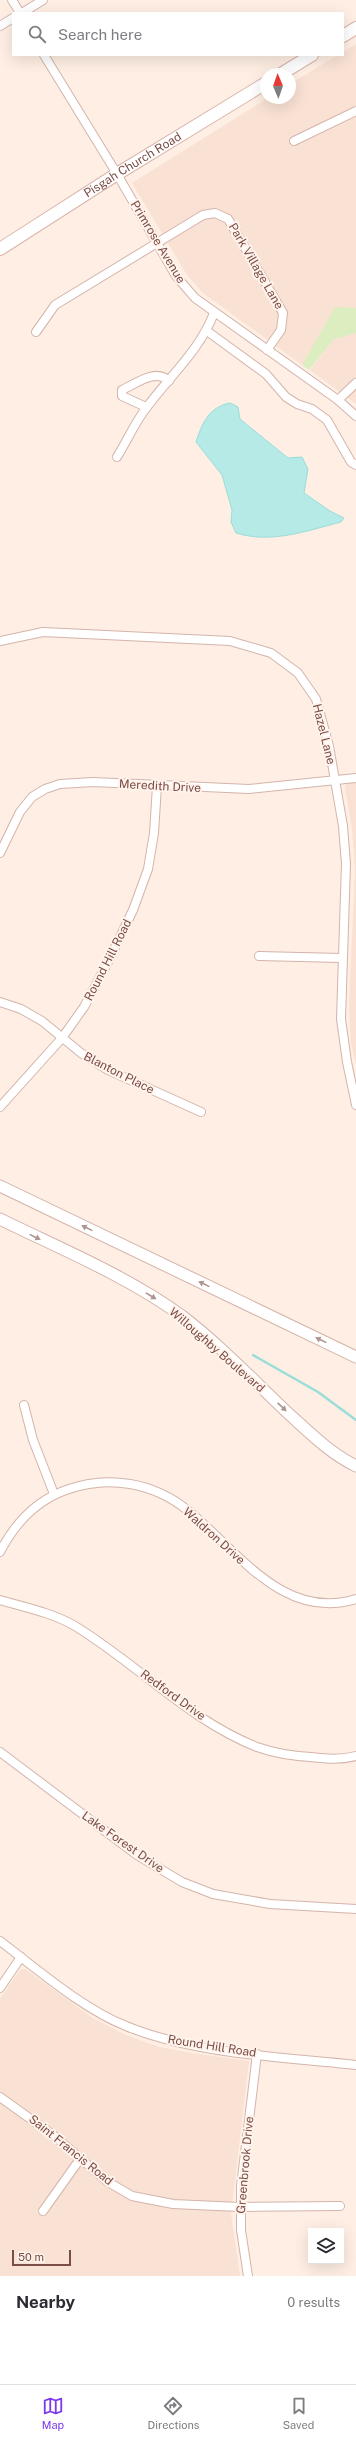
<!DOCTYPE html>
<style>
:root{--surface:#fff;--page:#f7f7f7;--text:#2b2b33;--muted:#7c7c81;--line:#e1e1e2;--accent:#7c3aed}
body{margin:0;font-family:"Public Sans",sans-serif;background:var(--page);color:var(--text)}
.controls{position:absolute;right:12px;bottom:12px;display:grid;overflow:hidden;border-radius:0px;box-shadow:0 4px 16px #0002}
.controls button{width:36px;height:36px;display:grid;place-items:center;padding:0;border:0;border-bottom:1px solid var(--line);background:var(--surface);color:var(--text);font:20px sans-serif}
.compass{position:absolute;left:260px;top:68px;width:36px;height:36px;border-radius:50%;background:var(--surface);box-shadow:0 4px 16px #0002;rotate:358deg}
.scale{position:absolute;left:12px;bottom:10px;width:59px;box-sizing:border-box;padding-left:4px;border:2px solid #7a4d46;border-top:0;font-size:11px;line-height:14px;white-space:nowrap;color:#7a4d46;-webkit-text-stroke:3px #fff3ec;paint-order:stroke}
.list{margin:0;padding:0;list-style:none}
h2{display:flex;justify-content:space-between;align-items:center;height:52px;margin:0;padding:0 16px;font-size:17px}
h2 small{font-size:13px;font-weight:400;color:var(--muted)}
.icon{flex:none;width:22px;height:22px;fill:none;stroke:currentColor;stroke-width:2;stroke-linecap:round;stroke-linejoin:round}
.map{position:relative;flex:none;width:356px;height:2276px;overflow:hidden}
.search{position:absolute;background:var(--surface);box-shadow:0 4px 16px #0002;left:12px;right:12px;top:12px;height:44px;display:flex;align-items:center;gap:10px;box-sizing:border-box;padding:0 14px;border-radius:0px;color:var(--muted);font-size:15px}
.sheet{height:108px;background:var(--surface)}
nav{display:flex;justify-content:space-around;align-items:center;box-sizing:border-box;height:56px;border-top:1px solid var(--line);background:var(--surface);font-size:11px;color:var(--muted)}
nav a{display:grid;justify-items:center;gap:2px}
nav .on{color:var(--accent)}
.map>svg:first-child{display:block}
</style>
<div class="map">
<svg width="356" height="2276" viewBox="0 0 356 2276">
<rect width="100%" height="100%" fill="#feeee3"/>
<g fill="#f9e1d4">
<path d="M356 44V308H335L302 365 203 293 187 275 132 183 268 98H290V84L338 55H343V52Z"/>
<path d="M351 333H356V404L310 370 334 339Z"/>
<path d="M356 782V1065L351 1043 349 1006 355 869 352 829 345 787 348 783Z"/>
<path d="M25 1969 94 2019 126 2035 159 2047 191 2053 249 2061 231 2214 240 2276H0V1999L20 1970Z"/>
</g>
<path fill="#dceec0" d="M335 307 356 308V333L334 339 309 370 302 365Z"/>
<path fill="#b5eae6" stroke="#9addd9" d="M230 403 238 407 240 419 288 458 302 457 308 469 304 493 330 511 344 518 341 522C306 531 271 544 236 533L231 522 232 510 222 475 196 442C202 423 209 407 230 403Z"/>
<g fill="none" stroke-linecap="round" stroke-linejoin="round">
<path stroke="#9addd9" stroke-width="2.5" d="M253 1355 318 1392 356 1420"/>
<defs>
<g id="minor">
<path d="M12 0 20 13"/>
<path d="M22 13 43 0"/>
<path d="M0 26 13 18"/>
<path d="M44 55 117 174 176 276 195 298 338 400 356 416"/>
<path d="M294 141 356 111"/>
<path d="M207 331 266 374 286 397 297 404 312 409 327 420 351 462 356 465"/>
<path d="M36 332 55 305 203 215 215 213 228 219 283 313 281 330 267 350"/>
<path d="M338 400 356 383"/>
<path d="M146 407 122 396V390C137 383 156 368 169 381"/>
<path d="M117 457C127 441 135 422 147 407 170 376 200 350 214 313"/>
<path d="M0 641 43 632 230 641 271 653 298 673 316 699 329 746 343 826 346 864 341 1019 347 1062 356 1105"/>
<path d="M0 853 20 812 32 797 45 789 60 784 93 782 249 789 356 778"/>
<path d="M259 956 341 958"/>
<path d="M0 1002 21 1009 42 1021 81 1053 108 1070 201 1112"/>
<path d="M0 1107 62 1038 84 1007 108 962 133 910 148 869 154 833 157 786"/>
<path d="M24 1405 33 1440 54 1494"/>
<path d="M0 1552C15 1523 38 1499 69 1489 109 1475 153 1483 186 1509 236 1548 282 1622 356 1599"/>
<path d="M0 1600C24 1607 53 1613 75 1626 136 1663 190 1721 257 1747 274 1753 293 1756 311 1757 327 1759 340 1760 356 1756"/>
<path d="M0 1752 137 1855 182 1882 213 1894 270 1904 356 1909"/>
<path d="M0 1941C37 1969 83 2009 126 2026 194 2054 282 2057 356 2065"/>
<path d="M0 1988 21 1957"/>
<path d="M0 2097 53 2135 108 2182 132 2196 173 2204 240 2207 340 2206"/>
<path d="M43 2211 80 2159"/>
<path d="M248 2276 241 2230V2186L257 2054"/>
</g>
<g id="tertiary">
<path d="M0 1186 356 1357"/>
<path d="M0 1219C61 1249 127 1276 182 1316 220 1345 254 1381 289 1414 310 1433 331 1454 356 1466"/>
</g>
<g id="secondary">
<path d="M343 36 356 28"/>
<path d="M281 74 312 55"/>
<path id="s1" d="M0 249 117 174 266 83"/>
</g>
</defs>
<use href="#minor" stroke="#d4b4ab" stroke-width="10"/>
<use href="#tertiary" stroke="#d4b4ab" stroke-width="13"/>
<use href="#secondary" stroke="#dab5aa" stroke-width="14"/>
<use href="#minor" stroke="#fff" stroke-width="8"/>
<use href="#tertiary" stroke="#fff" stroke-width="11"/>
<use href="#secondary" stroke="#fff" stroke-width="12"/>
</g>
<defs><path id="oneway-solid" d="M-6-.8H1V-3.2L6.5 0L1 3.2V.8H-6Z"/></defs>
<g fill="#af9490">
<use href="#oneway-solid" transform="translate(87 1228) rotate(-154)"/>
<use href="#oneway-solid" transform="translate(35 1237) rotate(26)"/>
<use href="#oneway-solid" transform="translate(204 1284) rotate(-154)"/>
<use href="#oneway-solid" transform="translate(151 1296) rotate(31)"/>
<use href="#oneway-solid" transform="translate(321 1340) rotate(-154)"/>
<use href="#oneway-solid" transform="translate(282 1407) rotate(43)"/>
</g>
<g text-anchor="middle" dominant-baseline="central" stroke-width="4" stroke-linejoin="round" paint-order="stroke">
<g font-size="12" fill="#7a4d46" stroke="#fff3ec">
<text stroke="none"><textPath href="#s1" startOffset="157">Pisgah Church Road</textPath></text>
<text transform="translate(158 242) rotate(59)">Primrose Avenue</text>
<text transform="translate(256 266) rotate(60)">Park Village Lane</text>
<text transform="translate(324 734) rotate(76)">Hazel Lane</text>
<text transform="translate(160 786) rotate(3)">Meredith Drive</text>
<text transform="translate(108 960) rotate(-63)">Round Hill Road</text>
<text transform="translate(119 1073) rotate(27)">Blanton Place</text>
<text transform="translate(217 1350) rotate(41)">Willoughby Boulevard</text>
<text transform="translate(214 1536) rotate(42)">Waldron Drive</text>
<text transform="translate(173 1695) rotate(36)">Redford Drive</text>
<text transform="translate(123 1842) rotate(35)">Lake Forest Drive</text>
<text transform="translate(212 2046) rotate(9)">Round Hill Road</text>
<text transform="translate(71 2150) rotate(39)">Saint Francis Road</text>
<text transform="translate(245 2165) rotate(-85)">Greenbrook Drive</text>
</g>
</g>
</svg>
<div class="controls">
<button><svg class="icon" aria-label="layers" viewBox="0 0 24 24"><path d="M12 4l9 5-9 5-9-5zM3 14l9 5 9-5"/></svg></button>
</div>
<svg class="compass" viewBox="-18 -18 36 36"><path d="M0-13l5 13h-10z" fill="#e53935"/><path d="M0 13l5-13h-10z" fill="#7c7c81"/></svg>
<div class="scale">50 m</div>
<div class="search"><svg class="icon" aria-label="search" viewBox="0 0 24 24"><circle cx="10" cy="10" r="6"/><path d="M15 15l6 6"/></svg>Search here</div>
</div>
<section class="sheet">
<h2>Nearby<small>0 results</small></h2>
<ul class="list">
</ul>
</section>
<nav>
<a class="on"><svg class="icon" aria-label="map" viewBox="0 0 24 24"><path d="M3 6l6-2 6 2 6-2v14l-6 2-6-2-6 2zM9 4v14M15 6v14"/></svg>Map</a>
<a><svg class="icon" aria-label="directions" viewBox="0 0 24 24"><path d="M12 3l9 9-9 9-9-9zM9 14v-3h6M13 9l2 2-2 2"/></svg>Directions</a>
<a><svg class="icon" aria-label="saved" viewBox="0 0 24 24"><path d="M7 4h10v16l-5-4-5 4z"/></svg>Saved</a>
</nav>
